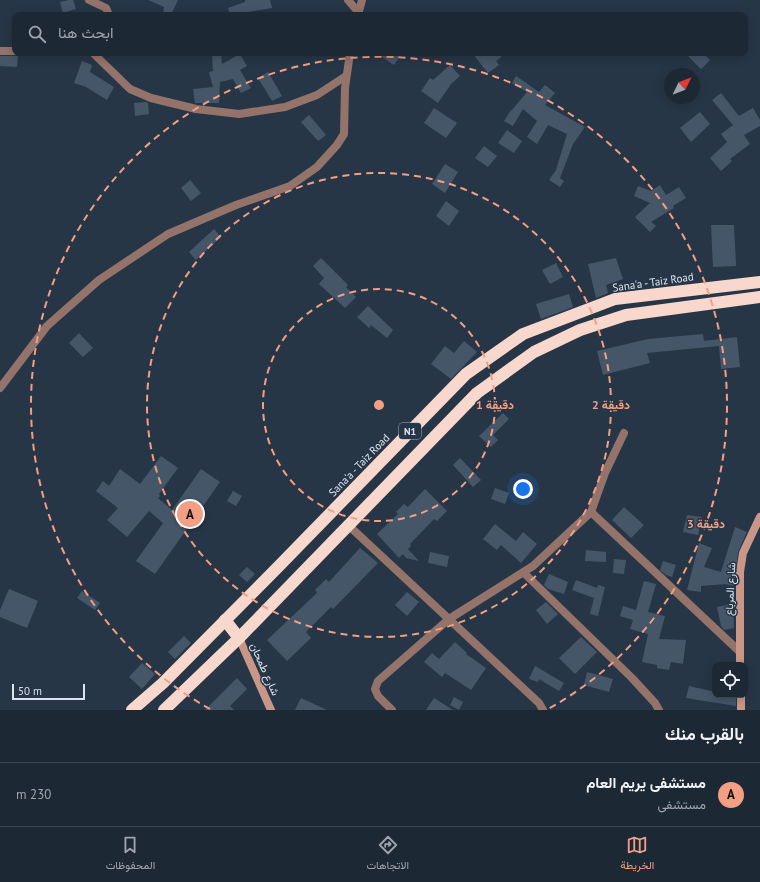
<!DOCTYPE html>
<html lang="ar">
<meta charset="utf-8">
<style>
:root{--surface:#1d2835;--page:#2a3441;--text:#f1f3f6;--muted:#a0a6ad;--line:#3b4450;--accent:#f39f83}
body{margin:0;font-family:"PT Sans",Vazirmatn,sans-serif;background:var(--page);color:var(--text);direction:rtl}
.controls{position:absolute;right:12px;bottom:12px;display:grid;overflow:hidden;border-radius:8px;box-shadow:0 2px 10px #0003}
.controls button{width:36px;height:36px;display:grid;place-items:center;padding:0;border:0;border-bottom:1px solid var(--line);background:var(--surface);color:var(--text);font:20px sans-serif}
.compass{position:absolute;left:664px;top:68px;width:36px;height:36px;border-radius:50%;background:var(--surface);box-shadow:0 2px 10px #0003;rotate:47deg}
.scale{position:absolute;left:12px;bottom:10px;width:73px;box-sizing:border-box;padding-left:4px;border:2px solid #dae3ef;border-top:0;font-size:11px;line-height:14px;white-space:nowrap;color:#dae3ef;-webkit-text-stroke:3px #273647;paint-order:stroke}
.you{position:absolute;left:523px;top:489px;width:14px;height:14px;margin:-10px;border:3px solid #fff;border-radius:50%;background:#1a73e8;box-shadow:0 0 0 6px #1a73e833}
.badge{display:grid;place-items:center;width:26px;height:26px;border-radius:50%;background:var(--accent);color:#111;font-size:13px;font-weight:700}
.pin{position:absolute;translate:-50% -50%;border:2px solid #fff;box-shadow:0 1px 4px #0006}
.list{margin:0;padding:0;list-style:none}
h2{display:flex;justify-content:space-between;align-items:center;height:52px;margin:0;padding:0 16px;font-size:17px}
h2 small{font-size:13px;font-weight:400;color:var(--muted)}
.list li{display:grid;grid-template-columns:26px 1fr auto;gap:12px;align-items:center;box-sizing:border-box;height:64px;padding:0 16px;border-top:1px solid var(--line)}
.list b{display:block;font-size:15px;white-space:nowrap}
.list p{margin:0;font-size:13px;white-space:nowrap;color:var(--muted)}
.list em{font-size:13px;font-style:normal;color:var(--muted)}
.icon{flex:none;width:22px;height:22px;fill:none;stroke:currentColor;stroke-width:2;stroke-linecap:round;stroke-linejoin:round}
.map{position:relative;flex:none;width:760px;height:710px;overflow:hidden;direction:ltr}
.search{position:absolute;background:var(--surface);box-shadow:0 2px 10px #0003;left:12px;right:12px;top:12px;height:44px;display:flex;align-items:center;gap:10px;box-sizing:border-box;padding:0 14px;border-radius:8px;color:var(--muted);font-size:15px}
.sheet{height:116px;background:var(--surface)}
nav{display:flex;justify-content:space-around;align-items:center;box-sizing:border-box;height:56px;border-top:1px solid var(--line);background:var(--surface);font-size:11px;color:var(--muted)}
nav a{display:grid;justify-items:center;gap:2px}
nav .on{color:var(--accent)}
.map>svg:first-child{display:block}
</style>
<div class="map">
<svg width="760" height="710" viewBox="0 0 760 710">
<rect width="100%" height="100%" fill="#273647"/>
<g fill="#465669">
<path d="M69 0H73L76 9 63 13 60 2Z"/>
<path d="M148 0H178L171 15H163L164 7Z"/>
<path d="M245 0H270L272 8 241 13V15H230L228 8 245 2Z"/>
<path d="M212 53H221L222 64 240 54 247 66 240 70 251 88 241 93 233 79 220 82 219 103H195L193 89 213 87 209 72 213 71Z"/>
<path d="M376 53H402L394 65Z"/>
<path d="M472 53H506L496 61 499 65 488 73Z"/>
<path d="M685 53H703L710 60 701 69Z"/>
<path d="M0 56H18L17 67 0 66Z"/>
<path d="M82 61 92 65 90 72 114 87 107 100 86 87 74 83Z"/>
<path d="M450 65 460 76 451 84 438 103 421 91 430 78 433 80Z"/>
<path d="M268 72 282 96 272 101 258 78Z"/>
<path d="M516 76 539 92 545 85 555 93 545 105 585 127 573 144 560 178 564 181 560 187 549 180 556 170 567 134 548 125 537 144 527 137 537 121 523 109 513 126 504 121 511 110H512L527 92 512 83Z"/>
<path d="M721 93 739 116 753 108 760 120V126L744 135 750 144 730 159 732 161 721 171 710 158 727 142 721 134 733 125 712 100Z"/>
<path d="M146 102 148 103 149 114 135 116 134 103Z"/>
<path d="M434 108 457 123 446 138 424 123Z"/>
<path d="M700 112 710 124 691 142 680 128Z"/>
<path d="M309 115 326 135 318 141 301 122Z"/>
<path d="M507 130 522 141 514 153 498 143Z"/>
<path d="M484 146 497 156 488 167 475 158Z"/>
<path d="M445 164 458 172 445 193 432 184Z"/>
<path d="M190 180 201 193 191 201 181 188Z"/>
<path d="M660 185 666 195 679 187 686 198 673 206 674 208 651 222 656 226 650 232 635 217 650 203 634 196 638 186 651 191Z"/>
<path d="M446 201 459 211 449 226 436 216Z"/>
<path d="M711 225H734L736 266 713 267Z"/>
<path d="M214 229 221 237 196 260 189 252Z"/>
<path d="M321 258 348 285 346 287 356 297 345 308 319 284 324 278 313 266Z"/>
<path d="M616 258 623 279 606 285 608 293 596 298 588 264Z"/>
<path d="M556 263 563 277 550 284 542 270Z"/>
<path d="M569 294 573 307 541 319 536 304Z"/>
<path d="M368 306 393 330 387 338 371 325 369 328 357 317Z"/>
<path d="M79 333 93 348 83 357 69 343Z"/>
<path d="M703 334 704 341 737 337 740 367 721 369 719 346 647 353 650 363 603 375 597 351 648 339Z"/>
<path d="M464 341 477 352 451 379 431 364 445 346 454 353Z"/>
<path d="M503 413 509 419 493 435 498 440 491 447 479 436Z"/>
<path d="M161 456 178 468 159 494 160 496 158 498 172 510 201 469 220 482 155 574 136 561 163 523 149 511 127 537 107 520 118 508 96 491 103 481 109 486 120 469 140 484Z"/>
<path d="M460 458 481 480 473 487 453 465Z"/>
<path d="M495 488 509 493 505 504 491 499Z"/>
<path d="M425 489 447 511 437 521 434 519 410 544 411 546 408 549 419 561 406 558 403 554 399 558 377 534 398 514 396 512 404 504 408 507Z"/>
<path d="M233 491 242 496 236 506 227 501Z"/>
<path d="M624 507 644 525 631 538 612 520Z"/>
<path d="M687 515 702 517 698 535 683 532Z"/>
<path d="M495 524 516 541 523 532 537 544 521 563 501 545 497 550 483 539Z"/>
<path d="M735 527 747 532 738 552 734 586 725 584 701 586V592L687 590 699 543 712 548 704 567 721 572Z"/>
<path d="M360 548 378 563 333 609 331 607 306 632 311 638 287 661 267 640 317 593 315 590 326 579 329 582Z"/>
<path d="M586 550 606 552V562L585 561Z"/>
<path d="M430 552 449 556 447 567 428 563Z"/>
<path d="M614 559 626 560 624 574 613 573Z"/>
<path d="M663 561 676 565 672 577 666 575 660 570Z"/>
<path d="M247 567 255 574 247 582 239 575Z"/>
<path d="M549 574 568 582 564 594 548 589 544 585Z"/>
<path d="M576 580 597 588 598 585 605 587 598 616 590 614 594 598 572 590Z"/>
<path d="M644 581 656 584 648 612 665 616 659 639 686 640 683 664 671 662 669 670 657 668V665L642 662 648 634 630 629 633 620 620 616 623 606 636 610Z"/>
<path d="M9 589 38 601 27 628 0 617V610Z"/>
<path d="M82 591 100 603 95 610 77 598Z"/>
<path d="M407 592 419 602 407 616 395 605Z"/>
<path d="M546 602 558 614 547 624 536 610Z"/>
<path d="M733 604 734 628 724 630 721 626 717 607Z"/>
<path d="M184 636 191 643 175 659 168 652Z"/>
<path d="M581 637 597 652 575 674 559 658Z"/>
<path d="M455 642 467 653 466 654 486 668 471 690 445 673 442 677 424 662 432 653 439 659Z"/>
<path d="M142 663 155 674 142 689 129 677Z"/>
<path d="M535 666 564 683 559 691 539 679 538 682 529 679Z"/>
<path d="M587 672 613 679 609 692 584 685Z"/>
<path d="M237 678 247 689 230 706 234 710H205Z"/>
<path d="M689 686 715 692V695H736V706L686 698Z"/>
<path d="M454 697 463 702 459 710 450 705Z"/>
<path d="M301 698 327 710H295Z"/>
<path d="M434 698 453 710H426Z"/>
</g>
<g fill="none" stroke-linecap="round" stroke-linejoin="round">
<g stroke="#94746a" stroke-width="8">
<path d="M89 0 106 8 109 15"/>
<path d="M348 0 359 13"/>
<path d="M358 15 362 0"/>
<path d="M0 51H15"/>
<path d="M93 53 130 89 151 98 196 109 239 114 285 107 317 95 346 76"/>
<path d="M0 388 47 326 99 280 168 234 236 205 290 186 317 167 337 145 344 134 345 88 350 53"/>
<path d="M591 512 739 651"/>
<path d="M348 525 539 703 543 710"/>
<path d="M524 573 632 678 655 703 659 710"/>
<path d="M392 710 378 696 375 689 378 681 449 619 533 566 591 512 605 473 624 433"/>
</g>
<g stroke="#c99787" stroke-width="8">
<path d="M239 638 271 710"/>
<path d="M740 665V572L743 553 760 517"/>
<path d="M741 695V710"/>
</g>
<g stroke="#f8d8cd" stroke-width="12">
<path d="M225 620 239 638"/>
<path d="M132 710 163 683 278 567 466 374 523 334 615 299 760 282"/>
<path d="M164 710 239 638 477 393 534 352 580 330 626 315 760 297"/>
</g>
</g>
<g fill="none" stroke="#f39f83" stroke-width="2" stroke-dasharray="7 5">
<circle cx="379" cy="405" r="116"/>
<circle cx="379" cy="405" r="232"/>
<path d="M210 709A348 348 0 1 1 548 709"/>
</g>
<g text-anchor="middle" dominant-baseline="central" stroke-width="3" stroke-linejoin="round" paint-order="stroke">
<rect fill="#273647" stroke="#a4afbd" stroke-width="1" x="399" y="423" width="22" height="16" rx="3"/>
<g font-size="10" font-weight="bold" fill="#dae3ef">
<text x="410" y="431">N1</text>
</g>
<g font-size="11" fill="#dae3ef" stroke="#273647">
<text transform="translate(653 282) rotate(-8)">Sana'a - Taiz Road</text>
<text transform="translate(359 465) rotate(-46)">Sana'a - Taiz Road</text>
<text transform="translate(730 589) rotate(-87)">شارع المرباع</text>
<text transform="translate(265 669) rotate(66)">شارع طمحان</text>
</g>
</g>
<circle cx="379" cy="405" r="6" fill="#f39f83" stroke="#273647" stroke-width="2"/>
<g font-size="12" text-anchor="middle" font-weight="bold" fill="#f39f83" stroke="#273647" stroke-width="3" stroke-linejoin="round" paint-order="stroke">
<text x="495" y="409">1 دقيقة</text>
<text x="611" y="409">2 دقيقة</text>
<text x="706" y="528">3 دقيقة</text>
</g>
</svg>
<div class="controls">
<button><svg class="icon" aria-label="locate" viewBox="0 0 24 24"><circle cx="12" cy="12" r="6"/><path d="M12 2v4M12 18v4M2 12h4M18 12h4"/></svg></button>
</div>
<svg class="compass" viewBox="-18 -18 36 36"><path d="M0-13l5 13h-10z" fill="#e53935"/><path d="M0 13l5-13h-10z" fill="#a0a6ad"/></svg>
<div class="scale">50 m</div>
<div class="you"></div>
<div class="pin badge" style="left:190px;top:514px">A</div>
<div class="search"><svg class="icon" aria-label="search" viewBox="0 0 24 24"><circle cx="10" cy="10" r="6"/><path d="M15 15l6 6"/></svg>ابحث هنا</div>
</div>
<section class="sheet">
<h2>بالقرب منك<small></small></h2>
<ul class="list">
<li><span class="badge">A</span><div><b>مستشفى يريم العام</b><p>مستشفى</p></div><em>230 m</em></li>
</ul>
</section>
<nav>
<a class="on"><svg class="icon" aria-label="map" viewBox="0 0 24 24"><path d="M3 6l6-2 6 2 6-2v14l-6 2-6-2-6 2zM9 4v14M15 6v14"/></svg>الخريطة</a>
<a><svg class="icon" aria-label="directions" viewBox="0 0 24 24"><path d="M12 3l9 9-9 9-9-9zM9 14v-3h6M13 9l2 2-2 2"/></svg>الاتجاهات</a>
<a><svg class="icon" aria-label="saved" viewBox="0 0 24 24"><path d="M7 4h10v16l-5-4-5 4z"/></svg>المحفوظات</a>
</nav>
